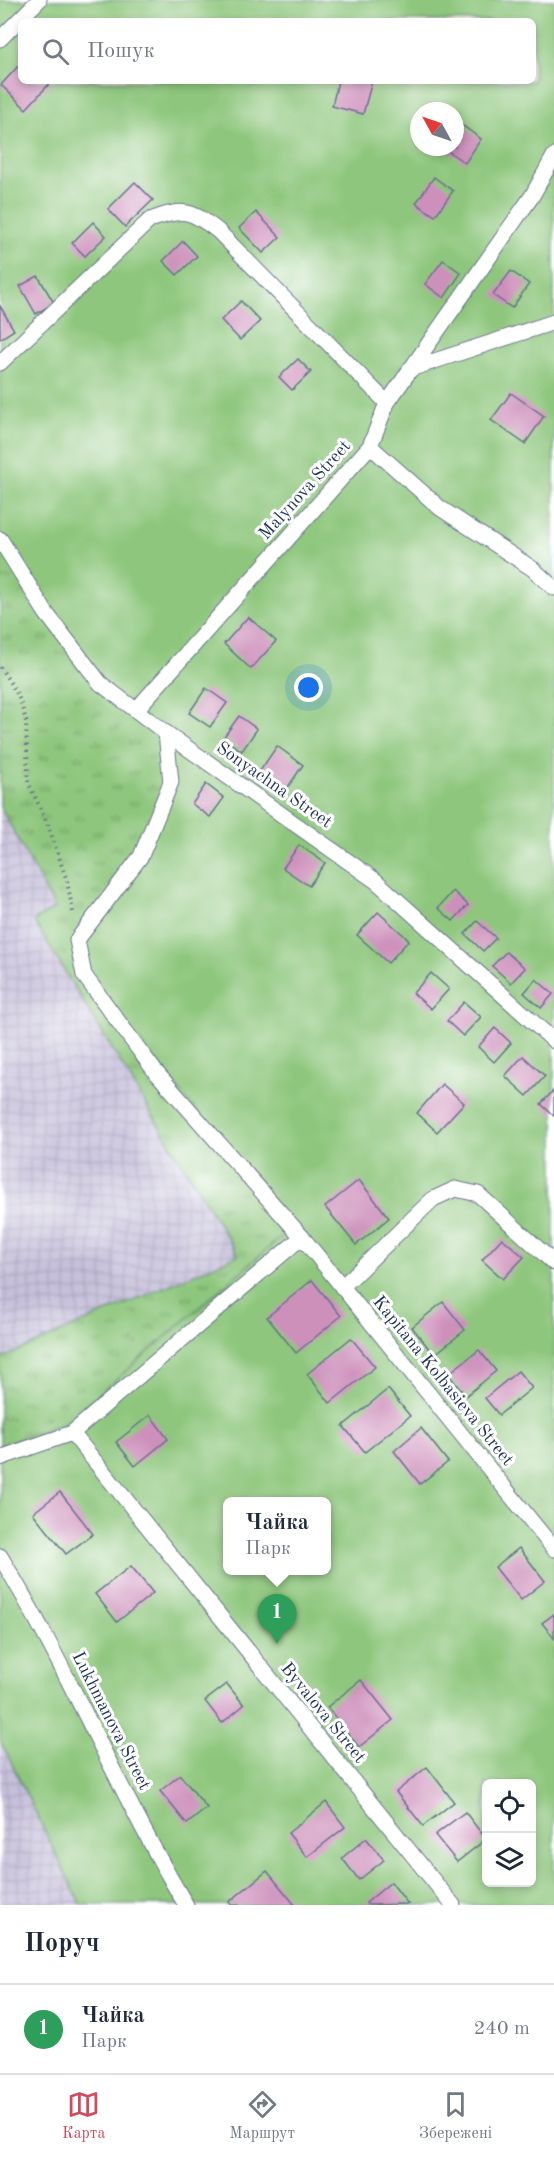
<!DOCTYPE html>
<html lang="uk">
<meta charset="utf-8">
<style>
:root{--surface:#fff;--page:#f2f2f3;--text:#1f2937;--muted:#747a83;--line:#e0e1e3;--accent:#d1495b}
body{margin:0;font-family:"Old Standard TT",serif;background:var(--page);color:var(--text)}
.controls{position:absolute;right:18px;bottom:18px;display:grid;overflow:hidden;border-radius:9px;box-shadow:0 3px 9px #0003}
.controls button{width:54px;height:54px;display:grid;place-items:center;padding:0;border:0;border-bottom:2px solid var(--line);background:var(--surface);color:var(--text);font:30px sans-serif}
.compass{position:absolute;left:410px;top:102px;width:54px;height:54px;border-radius:50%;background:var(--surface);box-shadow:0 3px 9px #0003;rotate:310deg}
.you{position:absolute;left:309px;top:688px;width:21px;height:21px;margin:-15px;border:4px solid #fff;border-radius:50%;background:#1a73e8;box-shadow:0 0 0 9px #1a73e833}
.badge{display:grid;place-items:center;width:39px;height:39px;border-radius:50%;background:var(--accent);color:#fff;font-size:20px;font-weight:700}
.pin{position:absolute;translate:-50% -50px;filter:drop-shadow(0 2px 3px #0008)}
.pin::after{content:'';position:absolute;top:32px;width:21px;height:18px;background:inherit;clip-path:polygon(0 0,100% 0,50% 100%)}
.popup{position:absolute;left:223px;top:1497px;width:108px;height:78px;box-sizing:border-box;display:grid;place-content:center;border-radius:9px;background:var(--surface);filter:drop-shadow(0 2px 4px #0005);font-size:20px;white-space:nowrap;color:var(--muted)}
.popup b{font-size:22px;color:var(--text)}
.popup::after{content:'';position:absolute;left:50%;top:100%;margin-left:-12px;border:12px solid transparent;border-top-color:var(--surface)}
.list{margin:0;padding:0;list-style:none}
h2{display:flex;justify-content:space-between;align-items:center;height:78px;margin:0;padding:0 24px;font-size:26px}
h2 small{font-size:20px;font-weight:400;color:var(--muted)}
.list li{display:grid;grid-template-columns:39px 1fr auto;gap:18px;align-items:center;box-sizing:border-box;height:90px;padding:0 24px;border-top:2px solid var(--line)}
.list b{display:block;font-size:22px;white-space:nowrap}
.list p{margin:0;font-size:20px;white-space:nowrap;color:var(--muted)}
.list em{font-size:20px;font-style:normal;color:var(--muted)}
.icon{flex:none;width:33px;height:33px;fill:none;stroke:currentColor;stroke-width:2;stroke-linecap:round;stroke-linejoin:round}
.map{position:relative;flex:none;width:554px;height:1905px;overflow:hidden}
.search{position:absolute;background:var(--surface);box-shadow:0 3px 9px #0003;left:18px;right:18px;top:18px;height:66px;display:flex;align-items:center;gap:15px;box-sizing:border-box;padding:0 21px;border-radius:9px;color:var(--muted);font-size:22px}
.sheet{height:168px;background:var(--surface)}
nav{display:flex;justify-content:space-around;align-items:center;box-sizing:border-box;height:84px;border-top:2px solid var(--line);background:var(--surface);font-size:16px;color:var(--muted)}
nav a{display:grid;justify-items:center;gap:3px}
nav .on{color:var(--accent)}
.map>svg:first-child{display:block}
</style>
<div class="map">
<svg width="554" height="1905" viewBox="0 0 554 1905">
<defs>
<pattern id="industrial-grid" width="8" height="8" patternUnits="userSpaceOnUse" patternTransform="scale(1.5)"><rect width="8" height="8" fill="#c6c0da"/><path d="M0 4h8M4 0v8" fill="none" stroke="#aaa5be"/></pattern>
<pattern id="grass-tufts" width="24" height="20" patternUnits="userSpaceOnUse" patternTransform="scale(1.5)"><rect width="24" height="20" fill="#8dc67b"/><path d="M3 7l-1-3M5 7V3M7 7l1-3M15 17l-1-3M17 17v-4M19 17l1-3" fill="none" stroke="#72a168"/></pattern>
</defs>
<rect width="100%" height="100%" fill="#fff"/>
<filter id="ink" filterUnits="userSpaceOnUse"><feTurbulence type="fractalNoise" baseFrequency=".0167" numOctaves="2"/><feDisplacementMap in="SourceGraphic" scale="12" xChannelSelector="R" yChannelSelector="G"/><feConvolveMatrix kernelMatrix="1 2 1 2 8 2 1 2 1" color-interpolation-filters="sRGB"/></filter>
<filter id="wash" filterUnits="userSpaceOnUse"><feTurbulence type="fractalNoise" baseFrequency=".008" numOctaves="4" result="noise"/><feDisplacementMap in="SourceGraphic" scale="24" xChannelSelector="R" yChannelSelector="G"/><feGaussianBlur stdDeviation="1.35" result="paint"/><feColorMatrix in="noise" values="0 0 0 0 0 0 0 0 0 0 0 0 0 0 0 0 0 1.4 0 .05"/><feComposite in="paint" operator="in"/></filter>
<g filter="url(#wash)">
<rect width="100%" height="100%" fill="#f6f1e1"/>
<g fill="url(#industrial-grid)">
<path d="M0 806 55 909 34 921 239 1255 0 1359Z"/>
<path d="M0 1740 81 1905H0Z"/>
</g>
<path fill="url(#grass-tufts)" stroke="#547a6c" stroke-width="1.5" d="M0 539 166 733 293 1227 68 1421 0 1446V1359L238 1255 34 921 55 908 0 806Z"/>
<path fill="#8dc67b" stroke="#547a6c" stroke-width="1.5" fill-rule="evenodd" d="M0 0H554V1905H81L0 1740V1446L68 1421 293 1227 84 975 77 940 141 856 171 781 166 733 100 683 0 539ZM21 21H533V81H21ZM419 111H455V147H419ZM228 1502H326V1570H228ZM486 1784H532V1882H486Z"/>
<g id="blocks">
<g fill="#cd90bb">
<path d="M21 63V81H52L26 109 1 85Z"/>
<path d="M338 81H372L363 114 332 106Z"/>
<path d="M459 123 481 139 465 163 442 147H455V128Z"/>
<path d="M434 177 453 191 435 216 416 203Z"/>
<path d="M135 182 153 200 125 227 108 209Z"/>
<path d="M256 212 280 237 263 253 239 228Z"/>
<path d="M93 222 106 236 85 256 72 243Z"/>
<path d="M183 241 197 256 177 275 163 261Z"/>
<path d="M443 260 461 273 444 298 425 284Z"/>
<path d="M511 271 529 284 512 308 493 295Z"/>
<path d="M38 276 54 303 36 314 20 286Z"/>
<path d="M241 301 260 321 240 340 221 320Z"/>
<path d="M0 306 14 330 0 339Z"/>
<path d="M298 359 311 372 292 390 279 377Z"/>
<path d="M511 393 544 416 525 444 491 420Z"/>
<path d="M248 617 276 641 251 669 224 644Z"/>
<path d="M206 688 227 703 210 727 189 713Z"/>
<path d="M239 716 257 729 242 751 223 738Z"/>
<path d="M277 746 303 765 286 790 260 771Z"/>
<path d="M206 784 224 798 210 817 192 804Z"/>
<path d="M299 845 325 863 309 886 283 868Z"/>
<path d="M453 891 468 905 453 921 438 908Z"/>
<path d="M378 912 409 940 388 963 357 935Z"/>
<path d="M477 921 496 938 483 951 465 934Z"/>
<path d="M506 952 525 968 511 983 492 966Z"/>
<path d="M431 973 449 989 431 1009 413 993Z"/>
<path d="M536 979 553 994 541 1008 524 993Z"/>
<path d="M464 1002 481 1017 463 1036 447 1021Z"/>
<path d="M495 1028 511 1043 494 1062 478 1047Z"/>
<path d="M523 1056 545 1076 527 1096 505 1076Z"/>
<path d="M442 1084 464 1103 437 1132 417 1113Z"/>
<path d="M554 1090V1116L541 1104Z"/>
<path d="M359 1180 389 1218 356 1245 325 1207Z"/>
<path d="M502 1238 524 1257 503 1279 482 1260Z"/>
<path d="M312 1280 341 1316 296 1353 267 1317Z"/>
<path d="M443 1302 465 1330 434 1355 412 1327Z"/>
<path d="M351 1338 375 1367 330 1403 307 1374Z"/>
<path d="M479 1350 496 1371 466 1396 448 1374Z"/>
<path d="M518 1371 532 1388 499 1415 485 1398Z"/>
<path d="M388 1389 410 1416 365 1452 343 1426Z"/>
<path d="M150 1415 168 1439 135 1466 116 1442Z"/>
<path d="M421 1428 448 1462 420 1484 394 1451Z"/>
<path d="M60 1492 93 1534 66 1554 33 1513Z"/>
<path d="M519 1548 545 1581 521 1600 495 1567Z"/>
<path d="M131 1566 153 1593 117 1622 95 1594Z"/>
<path d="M554 1614V1638L542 1623Z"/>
<path d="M361 1680 393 1720 359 1747 327 1707Z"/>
<path d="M227 1684 244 1705 222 1723 205 1701Z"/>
<path d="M427 1767 454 1802 423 1826 396 1792Z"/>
<path d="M180 1775 207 1808 187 1824 160 1791Z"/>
<path d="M326 1802 345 1827 307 1857 288 1833Z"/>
<path d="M465 1812 486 1839 457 1862 435 1835Z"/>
<path d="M366 1838 384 1860 359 1880 342 1858Z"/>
<path d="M267 1871 295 1905H232L229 1902Z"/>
<path d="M391 1882 408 1904 368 1905 366 1903Z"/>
</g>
</g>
</g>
<g filter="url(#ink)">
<use href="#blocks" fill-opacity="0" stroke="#68738c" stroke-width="1.5"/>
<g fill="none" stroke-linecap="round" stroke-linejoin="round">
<defs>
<g id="lane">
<path d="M0 39 39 0"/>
<path d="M0 363 150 220C183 208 190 209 218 231L387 403"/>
<path d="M410 369 554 322"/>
<path d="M370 446 440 508 533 569 554 588"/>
<path d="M0 539 46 613 100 683 166 733 376 881 554 1041"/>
<path d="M136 710 370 446 387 403 532 196 554 156"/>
<path d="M166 733 171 782 141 856 77 940 84 975 154 1070 302 1237 554 1549"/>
<path d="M342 1287 433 1199 455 1189 478 1194 554 1263"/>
<path d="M72 1433 453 1905"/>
<path d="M0 1458 72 1433 302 1237"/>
<path d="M0 1556C69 1669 118 1792 186 1905"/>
</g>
</defs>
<use href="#lane" stroke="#68738c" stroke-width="17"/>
<path stroke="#68738c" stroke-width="4" stroke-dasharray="1.5 4.5" stroke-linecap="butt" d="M0 667 18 695 22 707 26 721 28 782 48 825 67 881 73 912"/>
<use href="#lane" stroke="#fff" stroke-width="15"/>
</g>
</g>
<g text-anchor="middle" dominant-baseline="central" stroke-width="6" stroke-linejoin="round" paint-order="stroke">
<g font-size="18" fill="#1b2f5e" stroke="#fff">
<text transform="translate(305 490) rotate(-48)">Malynova Street</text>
<text transform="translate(274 785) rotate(35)">Sonyachna Street</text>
<text transform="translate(443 1381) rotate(51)">Kapitana Kolbasieva Street</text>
<text transform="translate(323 1713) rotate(51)">Byvalova Street</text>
<text transform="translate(111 1721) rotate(63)">Lukhmanova Street</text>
</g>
</g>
</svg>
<div class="controls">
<button><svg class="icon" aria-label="locate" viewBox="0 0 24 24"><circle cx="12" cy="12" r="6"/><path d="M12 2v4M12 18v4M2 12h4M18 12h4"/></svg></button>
<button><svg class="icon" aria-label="layers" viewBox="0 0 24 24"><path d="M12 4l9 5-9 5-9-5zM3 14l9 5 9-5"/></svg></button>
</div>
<svg class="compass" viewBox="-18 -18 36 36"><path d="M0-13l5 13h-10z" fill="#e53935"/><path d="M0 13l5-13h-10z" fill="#747a83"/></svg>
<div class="you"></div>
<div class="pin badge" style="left:277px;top:1644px;background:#2e9e5b">1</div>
<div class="popup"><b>Чайка</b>Парк</div>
<div class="search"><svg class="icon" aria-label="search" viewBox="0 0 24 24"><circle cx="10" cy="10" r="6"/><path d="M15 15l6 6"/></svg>Пошук</div>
</div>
<section class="sheet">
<h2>Поруч<small></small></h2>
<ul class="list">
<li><span class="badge" style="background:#2e9e5b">1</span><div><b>Чайка</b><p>Парк</p></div><em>240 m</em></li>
</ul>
</section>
<nav>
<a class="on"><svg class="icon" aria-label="map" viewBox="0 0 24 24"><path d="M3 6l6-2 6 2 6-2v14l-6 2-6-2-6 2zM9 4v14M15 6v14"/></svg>Карта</a>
<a><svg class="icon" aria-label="directions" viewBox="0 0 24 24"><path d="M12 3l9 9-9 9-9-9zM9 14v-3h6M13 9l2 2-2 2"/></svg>Маршрут</a>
<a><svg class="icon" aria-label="saved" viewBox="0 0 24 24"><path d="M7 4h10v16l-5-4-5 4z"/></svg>Збережені</a>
</nav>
